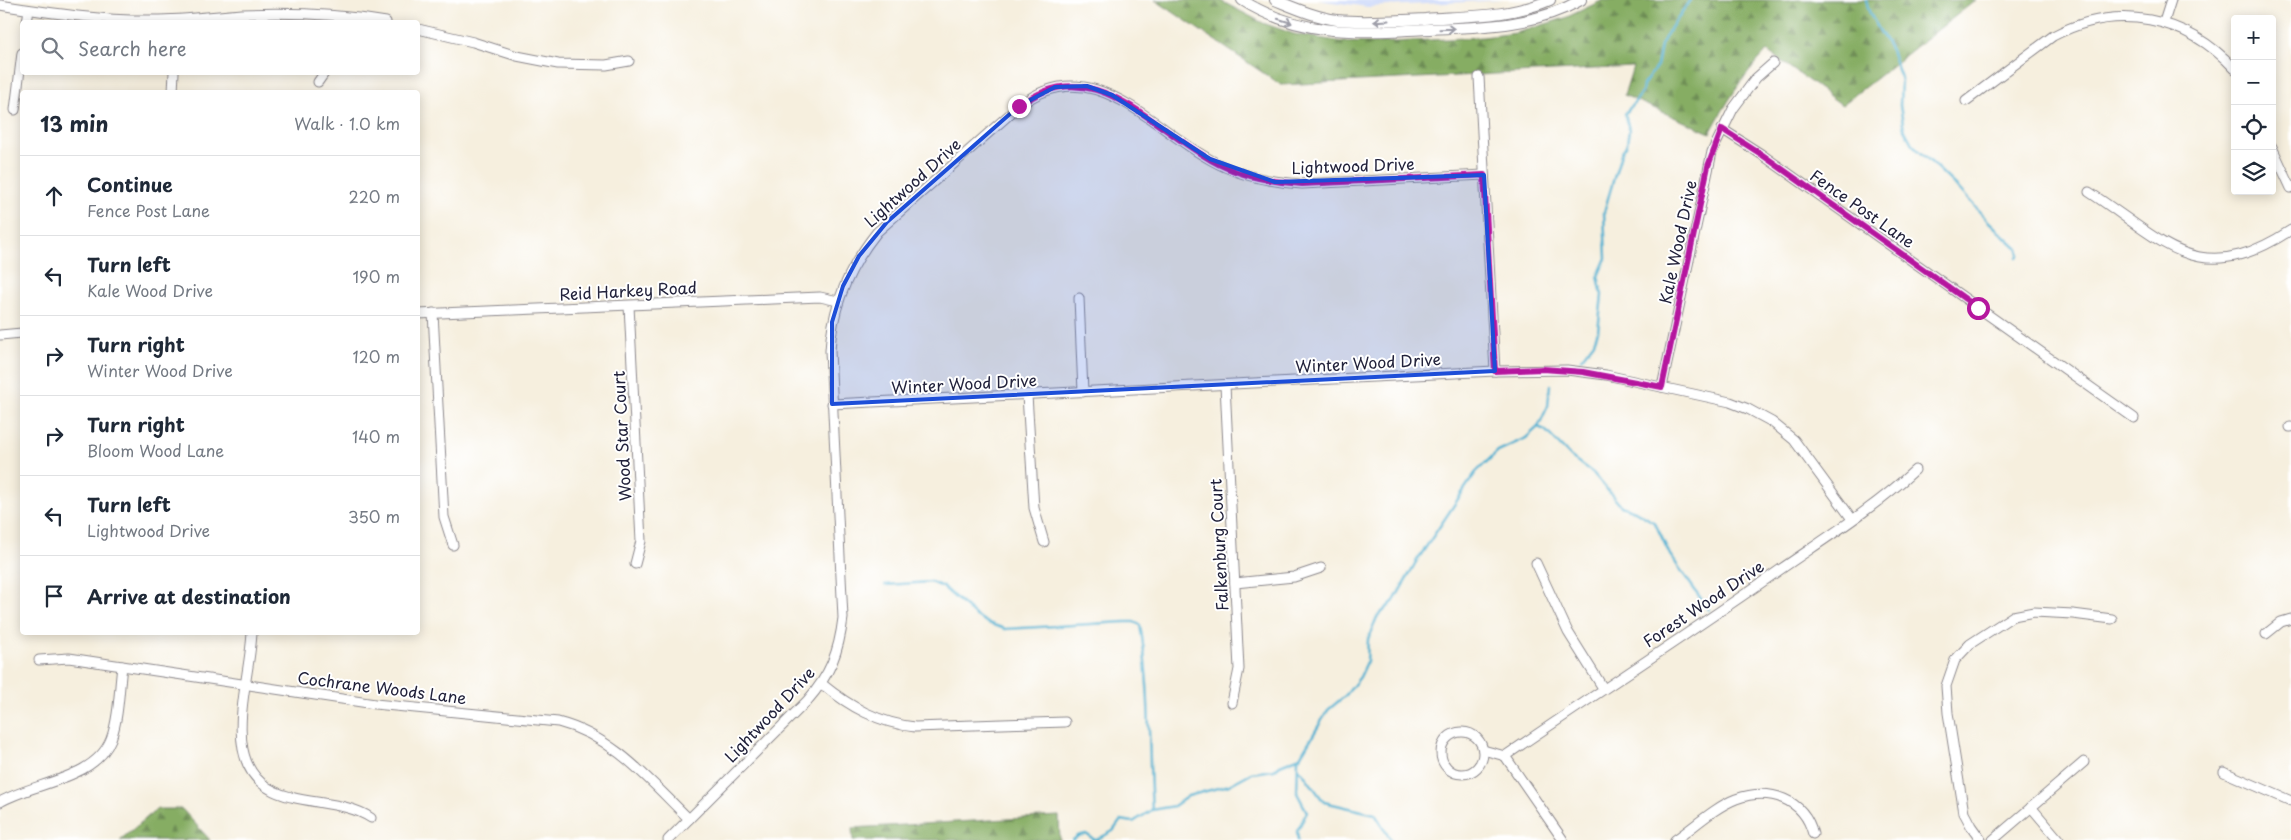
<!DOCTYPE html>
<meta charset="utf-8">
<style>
:root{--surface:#fff;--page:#f6f6f7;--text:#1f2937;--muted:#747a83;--line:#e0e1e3}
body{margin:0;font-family:"Playpen Sans",sans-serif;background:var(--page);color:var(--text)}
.controls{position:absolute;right:15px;top:15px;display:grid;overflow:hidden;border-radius:5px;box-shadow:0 2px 12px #0003}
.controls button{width:45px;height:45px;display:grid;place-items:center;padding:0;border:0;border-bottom:1px solid var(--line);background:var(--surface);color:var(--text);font:25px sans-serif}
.stop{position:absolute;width:15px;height:15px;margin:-11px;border:4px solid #b5179e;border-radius:50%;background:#fff}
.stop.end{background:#b5179e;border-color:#fff;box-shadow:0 1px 5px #0008}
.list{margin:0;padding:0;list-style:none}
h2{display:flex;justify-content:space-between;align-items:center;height:65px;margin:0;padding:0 20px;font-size:21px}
h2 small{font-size:16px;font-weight:400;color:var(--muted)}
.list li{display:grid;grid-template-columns:32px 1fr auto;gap:15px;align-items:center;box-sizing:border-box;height:80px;padding:0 20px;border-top:1px solid var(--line)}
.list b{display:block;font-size:19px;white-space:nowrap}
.list p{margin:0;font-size:16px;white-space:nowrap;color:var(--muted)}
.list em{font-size:16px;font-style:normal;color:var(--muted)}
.icon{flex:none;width:28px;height:28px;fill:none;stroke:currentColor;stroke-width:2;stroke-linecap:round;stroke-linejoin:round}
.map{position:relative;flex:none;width:2291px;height:840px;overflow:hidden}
.search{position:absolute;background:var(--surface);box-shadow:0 2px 12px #0003;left:20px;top:20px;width:400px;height:55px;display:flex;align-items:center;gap:12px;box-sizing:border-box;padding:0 18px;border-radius:5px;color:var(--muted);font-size:19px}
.panel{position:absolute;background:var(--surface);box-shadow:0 2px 12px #0003;left:20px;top:90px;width:400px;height:545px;border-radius:5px}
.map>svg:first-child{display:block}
</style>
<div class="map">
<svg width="2291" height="840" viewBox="0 0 2291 840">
<defs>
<pattern id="forest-firs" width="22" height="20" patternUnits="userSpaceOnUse" patternTransform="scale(1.25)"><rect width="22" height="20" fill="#86ad64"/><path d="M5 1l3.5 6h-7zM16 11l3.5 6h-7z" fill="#6d8c54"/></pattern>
</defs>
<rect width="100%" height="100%" fill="#fff"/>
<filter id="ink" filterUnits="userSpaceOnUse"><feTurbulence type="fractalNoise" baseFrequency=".02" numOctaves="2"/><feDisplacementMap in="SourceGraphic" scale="10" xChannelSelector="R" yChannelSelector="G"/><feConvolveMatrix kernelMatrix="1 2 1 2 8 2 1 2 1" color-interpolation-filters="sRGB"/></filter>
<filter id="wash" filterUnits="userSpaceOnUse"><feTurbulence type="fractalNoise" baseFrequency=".0096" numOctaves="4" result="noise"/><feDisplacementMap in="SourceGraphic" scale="20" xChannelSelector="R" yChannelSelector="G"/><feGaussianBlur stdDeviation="1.12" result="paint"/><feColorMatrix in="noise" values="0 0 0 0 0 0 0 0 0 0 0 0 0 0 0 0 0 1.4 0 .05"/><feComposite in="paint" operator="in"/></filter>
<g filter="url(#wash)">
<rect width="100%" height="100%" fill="#f6efde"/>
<path fill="#cedafa" d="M1318 0H1504L1368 7Z"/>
<g fill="url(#forest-firs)" stroke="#546850">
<path d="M1155 0H1219L1263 23 1294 34 1343 42 1376 43 1483 37 1516 33 1565 18 1603 0H1976L1842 105 1767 51C1741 79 1728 100 1710 133L1624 95 1633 67 1281 85Z"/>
<path d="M157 809H182L210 840H120Z"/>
<path d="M1059 816 1060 840H853L852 828Z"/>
</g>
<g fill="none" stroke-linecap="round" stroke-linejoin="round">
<g stroke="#52b1d1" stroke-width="2.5">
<path d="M1866 0 1870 14 1891 50 1901 78 1900 106 1904 129 1912 144 1959 189 1987 220 2018 249 2019 255 2017 258"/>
<path d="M1581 359 1594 342 1598 331 1602 295 1598 276 1606 258 1604 212 1621 154 1627 144 1629 130 1625 114 1642 93 1643 85 1657 66 1661 45 1668 32 1690 0"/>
<path d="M1538 427 1545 430 1571 457 1593 473 1621 506 1635 511 1655 523 1670 555 1709 610"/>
<path d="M885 585 931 582 943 587 976 616 988 623 1005 629 1125 622H1134L1140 625C1151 686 1148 748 1152 810"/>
<path d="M1298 759 1297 793 1307 812 1297 831 1298 840"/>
<path d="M1298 769 1303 773 1324 802 1375 814 1391 840"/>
<path d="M1073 840 1078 836 1086 834 1095 840"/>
<path d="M1096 840 1113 831 1121 820 1133 822 1152 810 1174 806 1188 796 1229 785 1251 773 1274 770 1280 765 1300 757 1328 710 1346 695 1360 677 1367 662 1368 639 1377 617 1394 601 1416 562 1476 472 1498 451 1526 438 1538 427 1548 406 1550 385"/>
</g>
</g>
</g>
<g filter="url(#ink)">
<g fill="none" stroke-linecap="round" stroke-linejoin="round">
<defs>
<g id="minor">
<path d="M0 5C51 13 103 21 155 20 184 20 213 16 242 14 290 12 339 14 386 22"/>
<path d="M27 22 29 10"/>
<path d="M2164 22 2171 0"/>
<path d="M418 29 473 42 517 56 558 64 606 65 629 61"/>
<path d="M1479 77 1495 371"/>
<path d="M318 82 325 72"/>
<path d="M173 92 174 72"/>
<path d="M1966 101 2053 36C2117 2 2186 16 2235 69"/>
<path d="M15 110 22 53"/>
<path d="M1722 129 1761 154 2134 418"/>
<path d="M2272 147 2291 188"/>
<path d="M2089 192C2166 242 2198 291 2291 230"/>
<path d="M1079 298 1083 392"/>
<path d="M629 306 641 541 635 564"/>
<path d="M433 313 444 517 453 545"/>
<path d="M418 314 820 297 838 301"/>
<path d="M0 335 22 333"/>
<path d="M1225 385 1239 669 1232 703"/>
<path d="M1662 387 1712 152 1733 109 1756 78 1773 63"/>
<path d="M1027 395 1034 508 1044 542"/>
<path d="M832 404 1495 371 1567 370 1606 375 1730 402 1748 409 1772 422 1794 440 1852 519"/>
<path d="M2290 427H2291"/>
<path d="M1536 563 1568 632 1603 688"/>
<path d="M1235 583 1294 577 1321 568"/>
<path d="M252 632C250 687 212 779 291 797 318 804 348 803 371 818"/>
<path d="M2266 634 2281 622 2291 619"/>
<path d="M39 660 69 658 375 704 558 722C613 736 650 781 689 819"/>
<path d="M822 684C850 707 879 723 915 727L1065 722"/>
<circle cx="1462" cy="753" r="21"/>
<path d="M1483 750 1505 756"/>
<path d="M1505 756C1597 693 1690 633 1781 569 1826 538 1874 508 1915 470"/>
<path d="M1505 756 1563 840"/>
<path d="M2224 772 2291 801"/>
<path d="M0 802C34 782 95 780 111 739 119 717 119 690 122 666"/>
<path d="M2031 807 2059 840"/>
<path d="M668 840 807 701C830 675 839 652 843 618L830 351C832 306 849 267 877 232L1019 106C1091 50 1149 126 1211 160 1239 176 1270 182 1302 184L1484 175"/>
<path d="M1675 840C1694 827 1715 807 1736 799 1770 787 1804 799 1813 834"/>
<path d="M1981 840 1971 826 1964 813 1948 713 1946 686 1955 660 1970 644 2013 616 2034 612 2073 614 2112 619"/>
<path d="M1993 840 2084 762"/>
</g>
<g id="tertiary">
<path d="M1242 0C1301 38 1362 32 1429 29 1482 27 1533 27 1581 0"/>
<path d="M1275 0C1295 8 1315 17 1337 20 1366 23 1396 20 1425 19 1467 16 1511 17 1550 0"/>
</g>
</defs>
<use href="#minor" stroke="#8c888c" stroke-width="11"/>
<use href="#tertiary" stroke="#8c888c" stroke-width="12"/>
<use href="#minor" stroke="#fff" stroke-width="9"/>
<use href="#tertiary" stroke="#fff" stroke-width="10"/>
</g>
<defs><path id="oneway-shaft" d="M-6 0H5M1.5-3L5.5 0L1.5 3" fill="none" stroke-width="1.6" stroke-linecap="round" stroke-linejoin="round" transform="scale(1.25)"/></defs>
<g stroke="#9c9ca7">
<use href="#oneway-shaft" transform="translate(1285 21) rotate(17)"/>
<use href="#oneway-shaft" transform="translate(1381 21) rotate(177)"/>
<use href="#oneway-shaft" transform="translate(1447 29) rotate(-2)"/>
</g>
</g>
<g fill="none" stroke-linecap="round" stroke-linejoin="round" filter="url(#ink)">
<path stroke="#b5179e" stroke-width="6" d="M1019 106C1091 50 1149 126 1211 160 1239 176 1270 182 1302 184L1484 175 1495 371 1543 369 1583 372 1662 387 1708 166 1722 129 1761 154 1978 308"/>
</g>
<path fill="#1d4ed8" fill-opacity="0.2" stroke="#1d4ed8" stroke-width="4" stroke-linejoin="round" d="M1087 86 1112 95 1210 159 1275 182 1484 175 1495 371 832 404V322L843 286 859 256 887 222 1019 106 1055 87Z"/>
<g text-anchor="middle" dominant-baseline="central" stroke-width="4" stroke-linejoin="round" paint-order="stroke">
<g font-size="16" fill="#22223b" stroke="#fff">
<text transform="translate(1353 165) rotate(-2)">Lightwood Drive</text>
<text transform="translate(912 182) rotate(-42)">Lightwood Drive</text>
<text transform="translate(1863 208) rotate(35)">Fence Post Lane</text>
<text transform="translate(1677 242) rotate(-78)">Kale Wood Drive</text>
<text transform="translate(628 290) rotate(-3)">Reid Harkey Road</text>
<text transform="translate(1368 362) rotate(-3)">Winter Wood Drive</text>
<text transform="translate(964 383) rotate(-3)">Winter Wood Drive</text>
<text transform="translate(621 436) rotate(-93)">Wood Star Court</text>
<text transform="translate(1218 545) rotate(-93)">Falkenburg Court</text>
<text transform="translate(1703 603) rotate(-34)">Forest Wood Drive</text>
<text transform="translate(382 687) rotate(7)">Cochrane Woods Lane</text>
<text transform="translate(769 714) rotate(-47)">Lightwood Drive</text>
</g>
</g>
</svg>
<div class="controls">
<button>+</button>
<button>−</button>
<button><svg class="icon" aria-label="locate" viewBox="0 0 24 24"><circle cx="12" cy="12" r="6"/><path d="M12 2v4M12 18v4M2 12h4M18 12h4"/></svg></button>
<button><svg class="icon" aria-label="layers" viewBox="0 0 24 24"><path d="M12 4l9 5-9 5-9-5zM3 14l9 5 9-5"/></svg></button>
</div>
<div class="stop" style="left:1978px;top:308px"></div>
<div class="stop end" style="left:1019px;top:106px"></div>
<div class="search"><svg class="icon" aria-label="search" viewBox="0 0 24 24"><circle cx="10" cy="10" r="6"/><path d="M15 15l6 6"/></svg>Search here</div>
<section class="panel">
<h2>13 min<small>Walk · 1.0 km</small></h2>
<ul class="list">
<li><svg class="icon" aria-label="ahead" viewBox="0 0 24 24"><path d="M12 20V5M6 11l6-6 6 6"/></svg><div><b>Continue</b><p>Fence Post Lane</p></div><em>220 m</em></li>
<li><svg class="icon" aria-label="left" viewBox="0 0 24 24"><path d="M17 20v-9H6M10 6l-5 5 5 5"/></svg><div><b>Turn left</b><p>Kale Wood Drive</p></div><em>190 m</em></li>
<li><svg class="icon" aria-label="right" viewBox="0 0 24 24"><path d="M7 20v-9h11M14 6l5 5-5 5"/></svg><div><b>Turn right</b><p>Winter Wood Drive</p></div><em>120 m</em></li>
<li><svg class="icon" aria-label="right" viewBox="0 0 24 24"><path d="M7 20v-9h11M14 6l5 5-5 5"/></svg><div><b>Turn right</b><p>Bloom Wood Lane</p></div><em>140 m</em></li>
<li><svg class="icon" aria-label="left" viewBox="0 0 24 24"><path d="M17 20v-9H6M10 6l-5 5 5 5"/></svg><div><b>Turn left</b><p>Lightwood Drive</p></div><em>350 m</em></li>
<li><svg class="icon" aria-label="arrive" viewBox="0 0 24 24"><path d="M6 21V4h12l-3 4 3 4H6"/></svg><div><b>Arrive at destination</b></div></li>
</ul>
</section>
</div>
